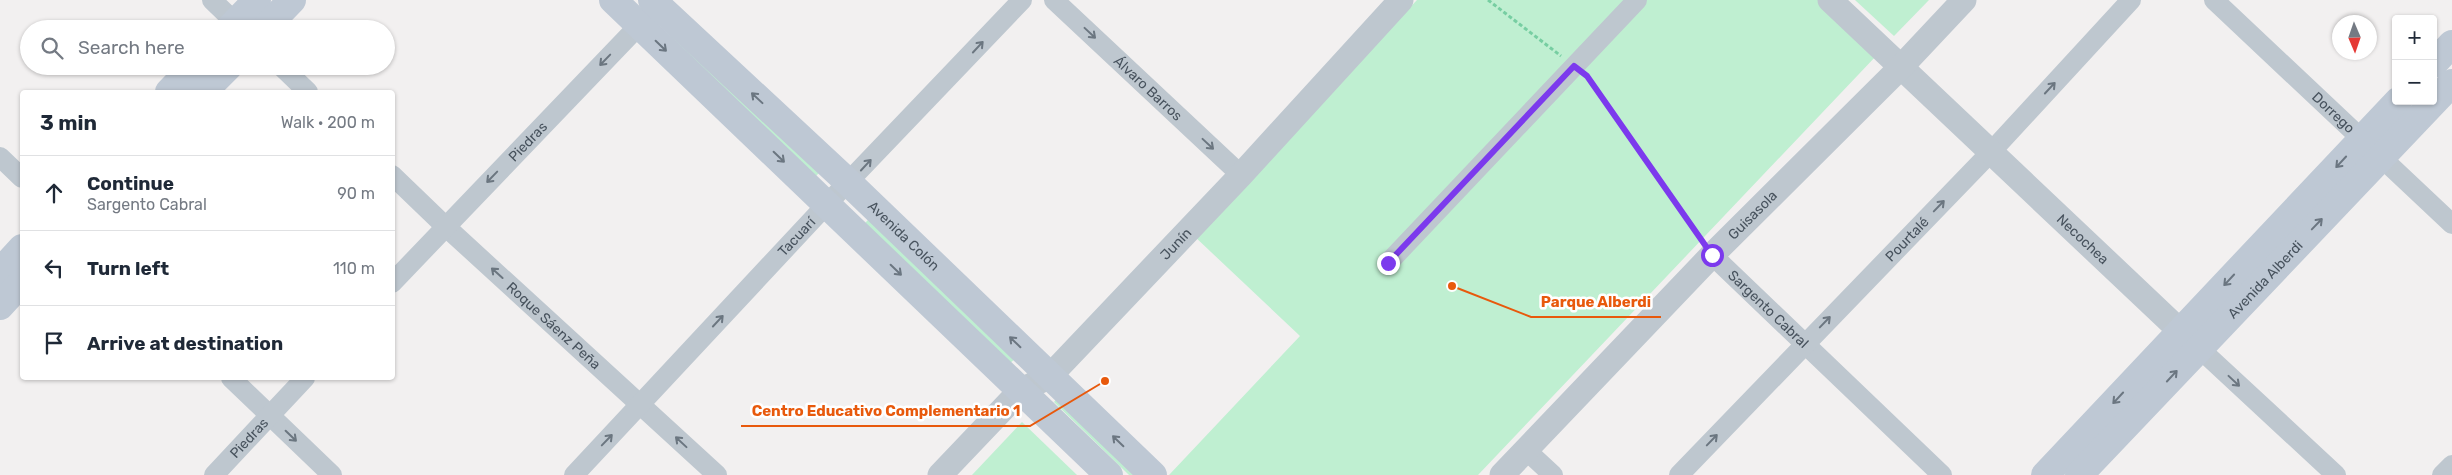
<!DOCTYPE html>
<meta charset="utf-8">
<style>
:root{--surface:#fff;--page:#f2f2f3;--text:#1f2937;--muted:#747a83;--line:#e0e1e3}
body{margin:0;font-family:Rubik,sans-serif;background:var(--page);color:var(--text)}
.controls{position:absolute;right:15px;top:15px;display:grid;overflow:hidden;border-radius:5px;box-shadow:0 1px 4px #0004}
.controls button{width:45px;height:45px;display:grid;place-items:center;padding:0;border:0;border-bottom:1px solid var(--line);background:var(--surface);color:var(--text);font:25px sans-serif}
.compass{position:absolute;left:2332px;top:15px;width:45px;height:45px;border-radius:50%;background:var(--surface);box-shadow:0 1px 4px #0004;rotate:178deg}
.stop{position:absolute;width:15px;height:15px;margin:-11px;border:4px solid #7c3aed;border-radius:50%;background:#fff}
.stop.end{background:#7c3aed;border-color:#fff;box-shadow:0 1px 5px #0008}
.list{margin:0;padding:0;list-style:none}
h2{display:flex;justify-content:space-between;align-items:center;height:65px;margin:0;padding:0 20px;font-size:21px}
h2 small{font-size:16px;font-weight:400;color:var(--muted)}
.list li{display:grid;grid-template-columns:32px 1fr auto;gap:15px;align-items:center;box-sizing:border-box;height:75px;padding:0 20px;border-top:1px solid var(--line)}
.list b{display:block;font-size:19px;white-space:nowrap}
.list p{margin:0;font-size:16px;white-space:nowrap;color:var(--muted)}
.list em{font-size:16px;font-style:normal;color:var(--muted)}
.icon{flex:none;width:28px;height:28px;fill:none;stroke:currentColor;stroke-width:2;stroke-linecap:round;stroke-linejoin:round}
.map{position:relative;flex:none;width:2452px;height:475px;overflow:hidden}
.search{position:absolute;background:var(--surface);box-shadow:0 1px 4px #0004;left:20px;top:20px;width:375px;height:55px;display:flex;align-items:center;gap:12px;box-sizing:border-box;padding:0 18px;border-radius:28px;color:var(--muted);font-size:19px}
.panel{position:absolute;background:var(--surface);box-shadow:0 1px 4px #0004;left:20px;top:90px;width:375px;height:290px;border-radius:5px}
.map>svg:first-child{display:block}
</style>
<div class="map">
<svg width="2452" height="475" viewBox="0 0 2452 475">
<rect width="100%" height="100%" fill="#f2f0f0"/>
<g fill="#bfefd1">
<path d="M1417 0H1818L1877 55 1478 475H1169L1300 336 1193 235Z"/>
<path d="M1855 0H1929L1894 36Z"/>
<path d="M673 33 819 173 814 178 669 37Z"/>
<path d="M870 218 1015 359 1010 363 865 223Z"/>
<path d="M1058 397 1139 475H1129L1054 402Z"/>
<path d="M1022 422 1077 475H972Z"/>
</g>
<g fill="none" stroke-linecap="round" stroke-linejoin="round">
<g stroke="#77cea2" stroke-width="3" stroke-dasharray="4 2.5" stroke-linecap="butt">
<path d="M1488 0 1561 56"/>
<path d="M1587 77 1701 240"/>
</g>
<g stroke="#bec7cf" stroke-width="20">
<path d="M212 0 242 29"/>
<path id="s1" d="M1054 0 1241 175"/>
<path id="s2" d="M2214 0 2452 224"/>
<path d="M281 66 308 92"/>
<path d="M0 157 22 178"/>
<path id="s3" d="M392 175 445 226 717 475"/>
<path id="s4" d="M1712 255 1942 475"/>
<path d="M1388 263 1637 0"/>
<path id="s5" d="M392 283 648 16"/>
<path d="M2199 348 2336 475"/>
<path d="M231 378 332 475"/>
<path d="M1526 450 1553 475"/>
<path id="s6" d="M214 475 305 378"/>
<path id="s7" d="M574 475 827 204 1022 0"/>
<path id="s8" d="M1679 475 1990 153 2131 0"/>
<path d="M2442 475 2452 465"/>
</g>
<g stroke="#bec7cf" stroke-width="25">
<path id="s9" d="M1830 0 2195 345"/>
<path id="s10" d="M940 475 1020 391 1050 376 1241 175 1401 0"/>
<path id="s11" d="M1502 475 1712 255 1901 67 1964 0"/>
</g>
<g stroke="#bec8d4" stroke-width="28">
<path d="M613 0 1109 475"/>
<path id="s12" d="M652 0 849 183 1153 475"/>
<path d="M229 29 257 0"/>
<path d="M264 29 292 0"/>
<path d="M2433 64 2452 44"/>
<path d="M169 92 194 66"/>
<path d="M203 92 229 66"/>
<path d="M0 272 22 248"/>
<path d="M0 306 22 282"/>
<path d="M2045 475 2398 101"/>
<path id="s13" d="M2079 475 2452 83"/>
</g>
</g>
<defs><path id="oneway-shaft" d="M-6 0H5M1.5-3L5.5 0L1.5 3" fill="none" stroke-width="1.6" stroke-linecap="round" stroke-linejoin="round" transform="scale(1.25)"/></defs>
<g stroke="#6b7680">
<use href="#oneway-shaft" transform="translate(1090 33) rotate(43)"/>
<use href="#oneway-shaft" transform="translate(978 47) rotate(-47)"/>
<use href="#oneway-shaft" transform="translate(605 60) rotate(134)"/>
<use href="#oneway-shaft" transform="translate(2050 88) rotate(-47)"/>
<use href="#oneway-shaft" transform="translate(1208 144) rotate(43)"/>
<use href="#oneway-shaft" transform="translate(866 165) rotate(-47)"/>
<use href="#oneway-shaft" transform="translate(492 177) rotate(134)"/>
<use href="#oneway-shaft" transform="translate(1939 206) rotate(-46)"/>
<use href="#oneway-shaft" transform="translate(497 273) rotate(-138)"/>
<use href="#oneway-shaft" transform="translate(718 321) rotate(-47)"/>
<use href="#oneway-shaft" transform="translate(1825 322) rotate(-46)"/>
<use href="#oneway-shaft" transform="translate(2234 381) rotate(43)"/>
<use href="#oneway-shaft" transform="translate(291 436) rotate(44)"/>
<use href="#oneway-shaft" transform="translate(607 440) rotate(-46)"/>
<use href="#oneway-shaft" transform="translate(1712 440) rotate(-46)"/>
<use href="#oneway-shaft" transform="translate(681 442) rotate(-137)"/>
</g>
<g stroke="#6b7681">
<use href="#oneway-shaft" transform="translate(661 46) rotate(44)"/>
<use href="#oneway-shaft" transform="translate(757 98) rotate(-137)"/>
<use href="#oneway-shaft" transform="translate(779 157) rotate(44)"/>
<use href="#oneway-shaft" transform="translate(2341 162) rotate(133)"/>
<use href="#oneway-shaft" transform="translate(2317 224) rotate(-46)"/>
<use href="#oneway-shaft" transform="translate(896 270) rotate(44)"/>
<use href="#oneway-shaft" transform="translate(2229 280) rotate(133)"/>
<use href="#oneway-shaft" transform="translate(1015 342) rotate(-136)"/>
<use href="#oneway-shaft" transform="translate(2172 376) rotate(-47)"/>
<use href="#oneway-shaft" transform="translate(2118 398) rotate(133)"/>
<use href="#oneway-shaft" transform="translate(1118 441) rotate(-136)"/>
</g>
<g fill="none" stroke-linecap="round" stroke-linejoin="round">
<path stroke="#7c3aed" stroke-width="6" d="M1388 263 1574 66 1587 76 1712 255"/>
</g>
<g text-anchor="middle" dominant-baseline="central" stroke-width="5" stroke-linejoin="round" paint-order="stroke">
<g font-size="14" fill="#48535e" stroke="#fff">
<text stroke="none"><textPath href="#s1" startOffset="129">Álvaro Barros</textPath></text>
<text stroke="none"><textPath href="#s2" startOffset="164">Dorrego</textPath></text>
<text stroke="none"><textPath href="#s5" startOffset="196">Piedras</textPath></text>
<text stroke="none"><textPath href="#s11" startOffset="361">Guisasola</textPath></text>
<text stroke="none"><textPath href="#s7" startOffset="326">Tacuarí</textPath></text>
<text stroke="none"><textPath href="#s12" startOffset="345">Avenida Colón</textPath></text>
<text stroke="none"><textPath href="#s8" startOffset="328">Pourtalé</textPath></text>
<text stroke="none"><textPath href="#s9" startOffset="348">Necochea</textPath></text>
<text stroke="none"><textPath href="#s10" startOffset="332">Junín</textPath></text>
<text stroke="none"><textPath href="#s13" startOffset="270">Avenida Alberdi</textPath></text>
<text stroke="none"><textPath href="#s4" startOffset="78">Sargento Cabral</textPath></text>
<text stroke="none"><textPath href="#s3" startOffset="221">Roque Sáenz Peña</textPath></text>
<text stroke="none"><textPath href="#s6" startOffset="51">Piedras</textPath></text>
</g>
</g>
<path fill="none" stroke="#e8590c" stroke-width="2" d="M1452 286L1531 317H1661M1105 381L1030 426H741"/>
<g fill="#e8590c" stroke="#fff" stroke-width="2">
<circle cx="1452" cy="286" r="5"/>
<circle cx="1105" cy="381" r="5"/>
</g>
<g font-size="15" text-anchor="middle" font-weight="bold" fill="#e8590c" stroke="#fff" stroke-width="5" stroke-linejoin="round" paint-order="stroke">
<text x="1596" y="307">Parque Alberdi</text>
<text x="886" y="416">Centro Educativo Complementario 1</text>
</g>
</svg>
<div class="controls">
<button>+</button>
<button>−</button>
</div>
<svg class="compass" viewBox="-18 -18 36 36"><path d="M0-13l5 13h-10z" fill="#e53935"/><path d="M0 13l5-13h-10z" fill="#747a83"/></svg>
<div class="stop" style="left:1712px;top:255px"></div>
<div class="stop end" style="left:1388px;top:263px"></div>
<div class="search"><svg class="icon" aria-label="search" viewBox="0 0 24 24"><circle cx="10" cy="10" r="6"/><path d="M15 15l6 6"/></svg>Search here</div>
<section class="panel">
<h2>3 min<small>Walk · 200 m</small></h2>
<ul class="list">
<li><svg class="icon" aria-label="ahead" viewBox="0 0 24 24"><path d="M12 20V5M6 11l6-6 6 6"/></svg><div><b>Continue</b><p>Sargento Cabral</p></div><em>90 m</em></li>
<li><svg class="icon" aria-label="left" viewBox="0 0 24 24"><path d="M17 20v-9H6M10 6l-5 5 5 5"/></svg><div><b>Turn left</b></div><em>110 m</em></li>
<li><svg class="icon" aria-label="arrive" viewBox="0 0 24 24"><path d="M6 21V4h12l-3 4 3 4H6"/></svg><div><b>Arrive at destination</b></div></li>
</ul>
</section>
</div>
